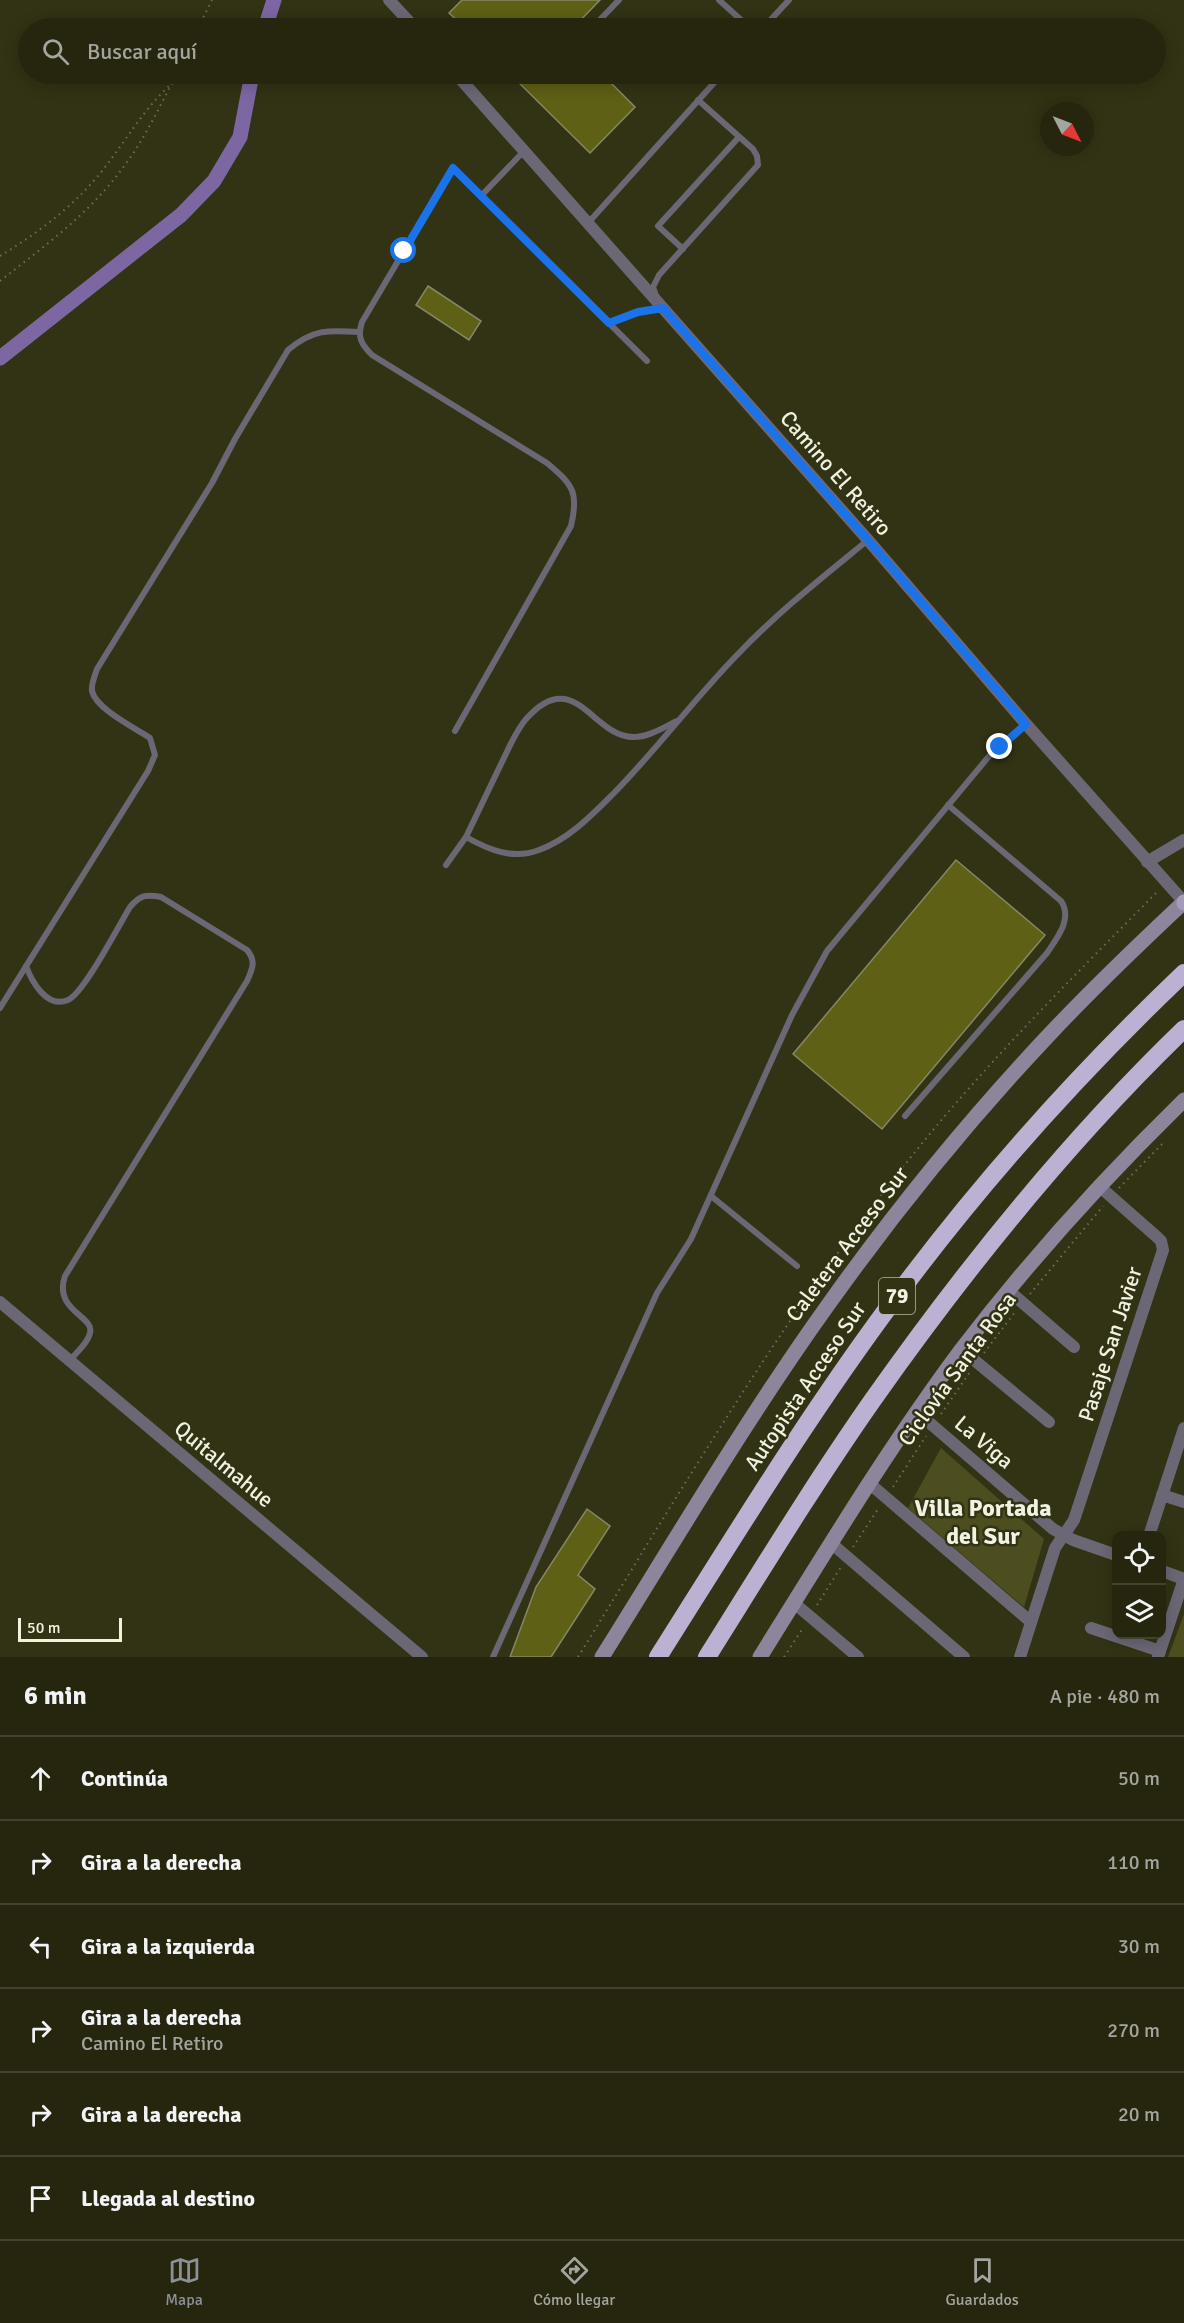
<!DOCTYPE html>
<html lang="es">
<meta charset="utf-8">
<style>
:root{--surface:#26260f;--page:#2e2e18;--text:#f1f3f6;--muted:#a4a59e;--line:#42432f;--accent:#8c9099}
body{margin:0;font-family:Signika,sans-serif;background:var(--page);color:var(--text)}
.controls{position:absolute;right:18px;bottom:18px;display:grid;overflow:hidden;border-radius:12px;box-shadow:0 3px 15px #0003}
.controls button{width:54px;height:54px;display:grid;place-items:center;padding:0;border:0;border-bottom:2px solid var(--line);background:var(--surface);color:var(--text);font:30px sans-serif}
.compass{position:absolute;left:1040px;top:102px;width:54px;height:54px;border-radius:50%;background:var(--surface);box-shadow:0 3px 15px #0003;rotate:132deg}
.scale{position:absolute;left:18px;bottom:15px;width:104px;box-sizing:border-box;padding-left:6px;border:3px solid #f1f3e0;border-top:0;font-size:16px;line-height:21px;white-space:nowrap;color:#f1f3e0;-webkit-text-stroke:4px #323314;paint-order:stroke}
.stop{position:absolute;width:18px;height:18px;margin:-14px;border:4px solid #1a73e8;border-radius:50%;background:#fff}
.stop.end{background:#1a73e8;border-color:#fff;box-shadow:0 2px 6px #0008}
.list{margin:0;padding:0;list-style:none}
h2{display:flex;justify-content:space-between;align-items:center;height:78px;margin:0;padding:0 24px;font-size:26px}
h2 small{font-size:20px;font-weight:400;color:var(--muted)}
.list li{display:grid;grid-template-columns:39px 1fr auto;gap:18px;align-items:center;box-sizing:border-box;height:84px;padding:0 24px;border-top:2px solid var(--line)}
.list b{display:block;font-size:22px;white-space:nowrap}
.list p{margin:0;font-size:20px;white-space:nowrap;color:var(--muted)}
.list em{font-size:20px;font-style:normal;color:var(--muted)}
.icon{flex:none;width:33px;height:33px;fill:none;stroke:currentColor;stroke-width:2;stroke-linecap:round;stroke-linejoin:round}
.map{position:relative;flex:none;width:1184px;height:1657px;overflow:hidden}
.search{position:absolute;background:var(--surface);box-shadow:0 3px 15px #0003;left:18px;right:18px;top:18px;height:66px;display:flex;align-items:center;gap:15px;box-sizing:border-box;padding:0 21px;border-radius:33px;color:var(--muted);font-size:22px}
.sheet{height:582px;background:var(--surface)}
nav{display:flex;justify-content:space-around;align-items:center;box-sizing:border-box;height:84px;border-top:2px solid var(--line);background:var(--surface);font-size:16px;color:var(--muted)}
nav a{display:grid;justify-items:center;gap:3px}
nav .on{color:var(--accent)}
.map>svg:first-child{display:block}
</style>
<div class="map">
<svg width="1184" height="1657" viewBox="0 0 1184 1657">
<rect width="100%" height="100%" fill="#323314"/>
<g fill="#4d4e1f">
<path d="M941 1448 1044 1539 1024 1607 908 1508Z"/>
<path d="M1184 1614V1657H1168Z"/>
</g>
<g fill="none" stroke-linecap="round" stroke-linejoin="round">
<g stroke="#7d67a3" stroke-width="15">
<path d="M265 28 274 0"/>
<path d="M0 358 181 215 214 181 240 137 252 74"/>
</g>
</g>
<g fill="#5e6015" stroke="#858866" stroke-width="1.5">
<path d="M462 0H600L573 28H465L449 13Z"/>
<path d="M510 74H602L635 107 590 153Z"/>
<path d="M428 286 481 321 469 340 416 305Z"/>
<path d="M956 860 1045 935 882 1129 793 1054Z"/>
<path d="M587 1509 610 1526 578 1575 595 1589 551 1657H510L536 1587Z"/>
</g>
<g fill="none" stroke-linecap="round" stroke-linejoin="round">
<g stroke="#6e6f54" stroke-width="2" stroke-dasharray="1.5 4.5" stroke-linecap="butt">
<path d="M198 28 212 0"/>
<path d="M0 256C38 233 74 206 102 171 125 142 143 110 170 85"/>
<path d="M0 281C46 245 93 211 127 162 147 135 161 103 177 74"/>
<path d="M1119 1188 1165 1141"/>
<path d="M1030 1294 1103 1206"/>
<path d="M984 1353 1015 1312"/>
<path d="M941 1414 970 1372"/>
<path d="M893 1487 926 1436"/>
<path d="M853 1547 878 1509"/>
<path d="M817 1605 841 1567"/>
<path d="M578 1657C683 1487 785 1313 911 1157 987 1062 1073 977 1158 891"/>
<path d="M784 1657 803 1628"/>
</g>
<g stroke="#6c6775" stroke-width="6">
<path d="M719 0 750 28"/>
<path d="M592 28 619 0"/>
<path d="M763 28 789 0"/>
<path d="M481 196 524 151"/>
<path d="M588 223 722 74"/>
<path d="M683 249 658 226 739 137"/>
<path d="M656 296 653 287 659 275 758 165 757 156 753 149 698 100"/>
<path d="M609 323 637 312 662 309"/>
<path d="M455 731 571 526C579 492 573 485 547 463L372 355C361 344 357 337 362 322L453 168 647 361"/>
<path d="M466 837C478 812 490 787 502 762 509 748 516 730 527 718 575 665 593 738 634 737 649 737 664 727 677 721"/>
<path d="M446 865 466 837C489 850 513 860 539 850 569 839 592 815 614 793 658 748 695 698 738 654 778 612 824 576 868 540"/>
<path d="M26 966C32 982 47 1009 68 1000 84 993 119 925 130 907 140 895 146 894 161 897L247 950C256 961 253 968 247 981L65 1276C53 1311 95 1316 90 1333 88 1343 76 1353 70 1360"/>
<path d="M0 1008 148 771 155 755 150 738C135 728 96 709 92 691 91 684 95 675 97 669L212 483 235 439 288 350C313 329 328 330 359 332"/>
<path d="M905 1116 1047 953C1057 938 1073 919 1061 901L948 805"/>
<path d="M711 1196 797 1266"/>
<path d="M493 1657 657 1293 691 1239 792 1015 827 951 990 755 1026 724"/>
</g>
<g stroke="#6c6775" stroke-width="12">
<path d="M389 0 415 28"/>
<path d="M456 74 868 540 1026 724 1184 902"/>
<path d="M1147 862 1184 840"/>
<path d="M1009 1291 1074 1347"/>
<path d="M0 1302 422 1657"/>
<path d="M962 1350 1049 1422"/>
<path d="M917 1412 1053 1529 1073 1540 1116 1555"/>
<path d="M869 1483 1031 1622"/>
<path d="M1162 1495 1184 1502"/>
<path d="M1149 1536 1184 1428"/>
<path d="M831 1543 964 1657"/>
<path d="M1162 1571 1184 1579"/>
<path d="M794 1603 858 1657"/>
<path d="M1091 1628 1160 1651"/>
<path d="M1020 1657 1055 1548 1074 1520 1163 1250 1161 1241 1157 1237 1099 1186"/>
<path d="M1158 1657 1184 1579"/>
</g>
<g stroke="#8c859b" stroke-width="15">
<path d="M602 1657C676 1539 747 1418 828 1305 895 1211 968 1121 1047 1037 1091 990 1137 946 1184 902"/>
<path d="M760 1657C825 1553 888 1448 961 1350 1029 1261 1104 1178 1184 1100"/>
</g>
<path stroke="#a69cb8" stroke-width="15" d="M1184 902V903"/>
<g stroke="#bdb1d3" stroke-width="18">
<path d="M658 1657C734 1537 808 1415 893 1301 980 1183 1078 1074 1184 973"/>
<path d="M707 1657C761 1571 814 1484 872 1401 965 1269 1067 1142 1184 1029"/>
</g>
</g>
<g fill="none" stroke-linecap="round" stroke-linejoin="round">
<path stroke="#1a73e8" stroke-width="8" d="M404 251 453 168 609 323 638 312 663 308 868 540 1026 724 1000 747"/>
</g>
<g text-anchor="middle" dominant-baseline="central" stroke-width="5" stroke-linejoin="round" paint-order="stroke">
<rect fill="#323314" stroke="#b8b9a3" stroke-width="1.5" x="879" y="1278" width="36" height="36" rx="4.5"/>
<g font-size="21" font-weight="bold" fill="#f1f3e0">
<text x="897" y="1296">79</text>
</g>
<g font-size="22" fill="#f1f3e0" stroke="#323314">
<text transform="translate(836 473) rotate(49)">Camino El Retiro</text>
<text transform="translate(847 1244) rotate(-53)">Caletera Acceso Sur</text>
<text transform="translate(1110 1344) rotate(-72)">Pasaje San Javier</text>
<text transform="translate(957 1369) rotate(-54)">Ciclovía Santa Rosa</text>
<text transform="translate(805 1386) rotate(-56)">Autopista Acceso Sur</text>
<text transform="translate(984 1442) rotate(40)">La Viga</text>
<text transform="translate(224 1464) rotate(40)">Quitalmahue</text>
</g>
<g font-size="24" font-weight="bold" fill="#f1f3e0" stroke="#323314">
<text x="983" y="1508">Villa Portada<tspan x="983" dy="28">del Sur</tspan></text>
</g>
</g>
</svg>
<div class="controls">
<button><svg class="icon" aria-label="locate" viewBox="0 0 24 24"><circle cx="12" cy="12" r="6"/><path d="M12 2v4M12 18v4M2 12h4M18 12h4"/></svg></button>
<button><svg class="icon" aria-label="layers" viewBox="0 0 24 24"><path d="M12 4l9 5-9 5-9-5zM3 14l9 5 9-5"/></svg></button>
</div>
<svg class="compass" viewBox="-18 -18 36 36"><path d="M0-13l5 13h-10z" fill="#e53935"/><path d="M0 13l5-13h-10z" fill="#a4a59e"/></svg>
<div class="scale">50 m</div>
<div class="stop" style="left:404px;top:251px"></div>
<div class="stop end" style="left:1000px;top:747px"></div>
<div class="search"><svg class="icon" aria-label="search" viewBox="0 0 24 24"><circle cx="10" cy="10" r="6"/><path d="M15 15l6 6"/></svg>Buscar aquí</div>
</div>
<section class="sheet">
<h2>6 min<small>A pie · 480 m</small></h2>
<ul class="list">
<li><svg class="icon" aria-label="ahead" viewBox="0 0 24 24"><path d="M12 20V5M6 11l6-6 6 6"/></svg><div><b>Continúa</b></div><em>50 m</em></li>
<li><svg class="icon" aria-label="right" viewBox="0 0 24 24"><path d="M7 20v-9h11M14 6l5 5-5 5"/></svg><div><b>Gira a la derecha</b></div><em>110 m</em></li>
<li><svg class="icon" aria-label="left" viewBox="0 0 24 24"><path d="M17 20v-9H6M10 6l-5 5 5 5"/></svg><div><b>Gira a la izquierda</b></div><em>30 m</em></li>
<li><svg class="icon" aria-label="right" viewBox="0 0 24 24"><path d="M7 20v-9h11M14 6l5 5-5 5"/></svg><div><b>Gira a la derecha</b><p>Camino El Retiro</p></div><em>270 m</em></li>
<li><svg class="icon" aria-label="right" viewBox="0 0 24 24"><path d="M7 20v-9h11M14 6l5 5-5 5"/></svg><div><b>Gira a la derecha</b></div><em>20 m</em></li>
<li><svg class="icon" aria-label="arrive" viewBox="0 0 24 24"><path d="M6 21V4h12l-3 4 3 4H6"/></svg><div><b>Llegada al destino</b></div></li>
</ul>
</section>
<nav>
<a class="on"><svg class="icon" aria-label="map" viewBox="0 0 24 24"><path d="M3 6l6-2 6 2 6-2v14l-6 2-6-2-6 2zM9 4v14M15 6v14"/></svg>Mapa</a>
<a><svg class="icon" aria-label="directions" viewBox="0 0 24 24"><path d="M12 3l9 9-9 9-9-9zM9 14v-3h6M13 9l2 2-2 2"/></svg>Cómo llegar</a>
<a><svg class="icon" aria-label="saved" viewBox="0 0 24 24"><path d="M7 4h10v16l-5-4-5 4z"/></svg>Guardados</a>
</nav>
